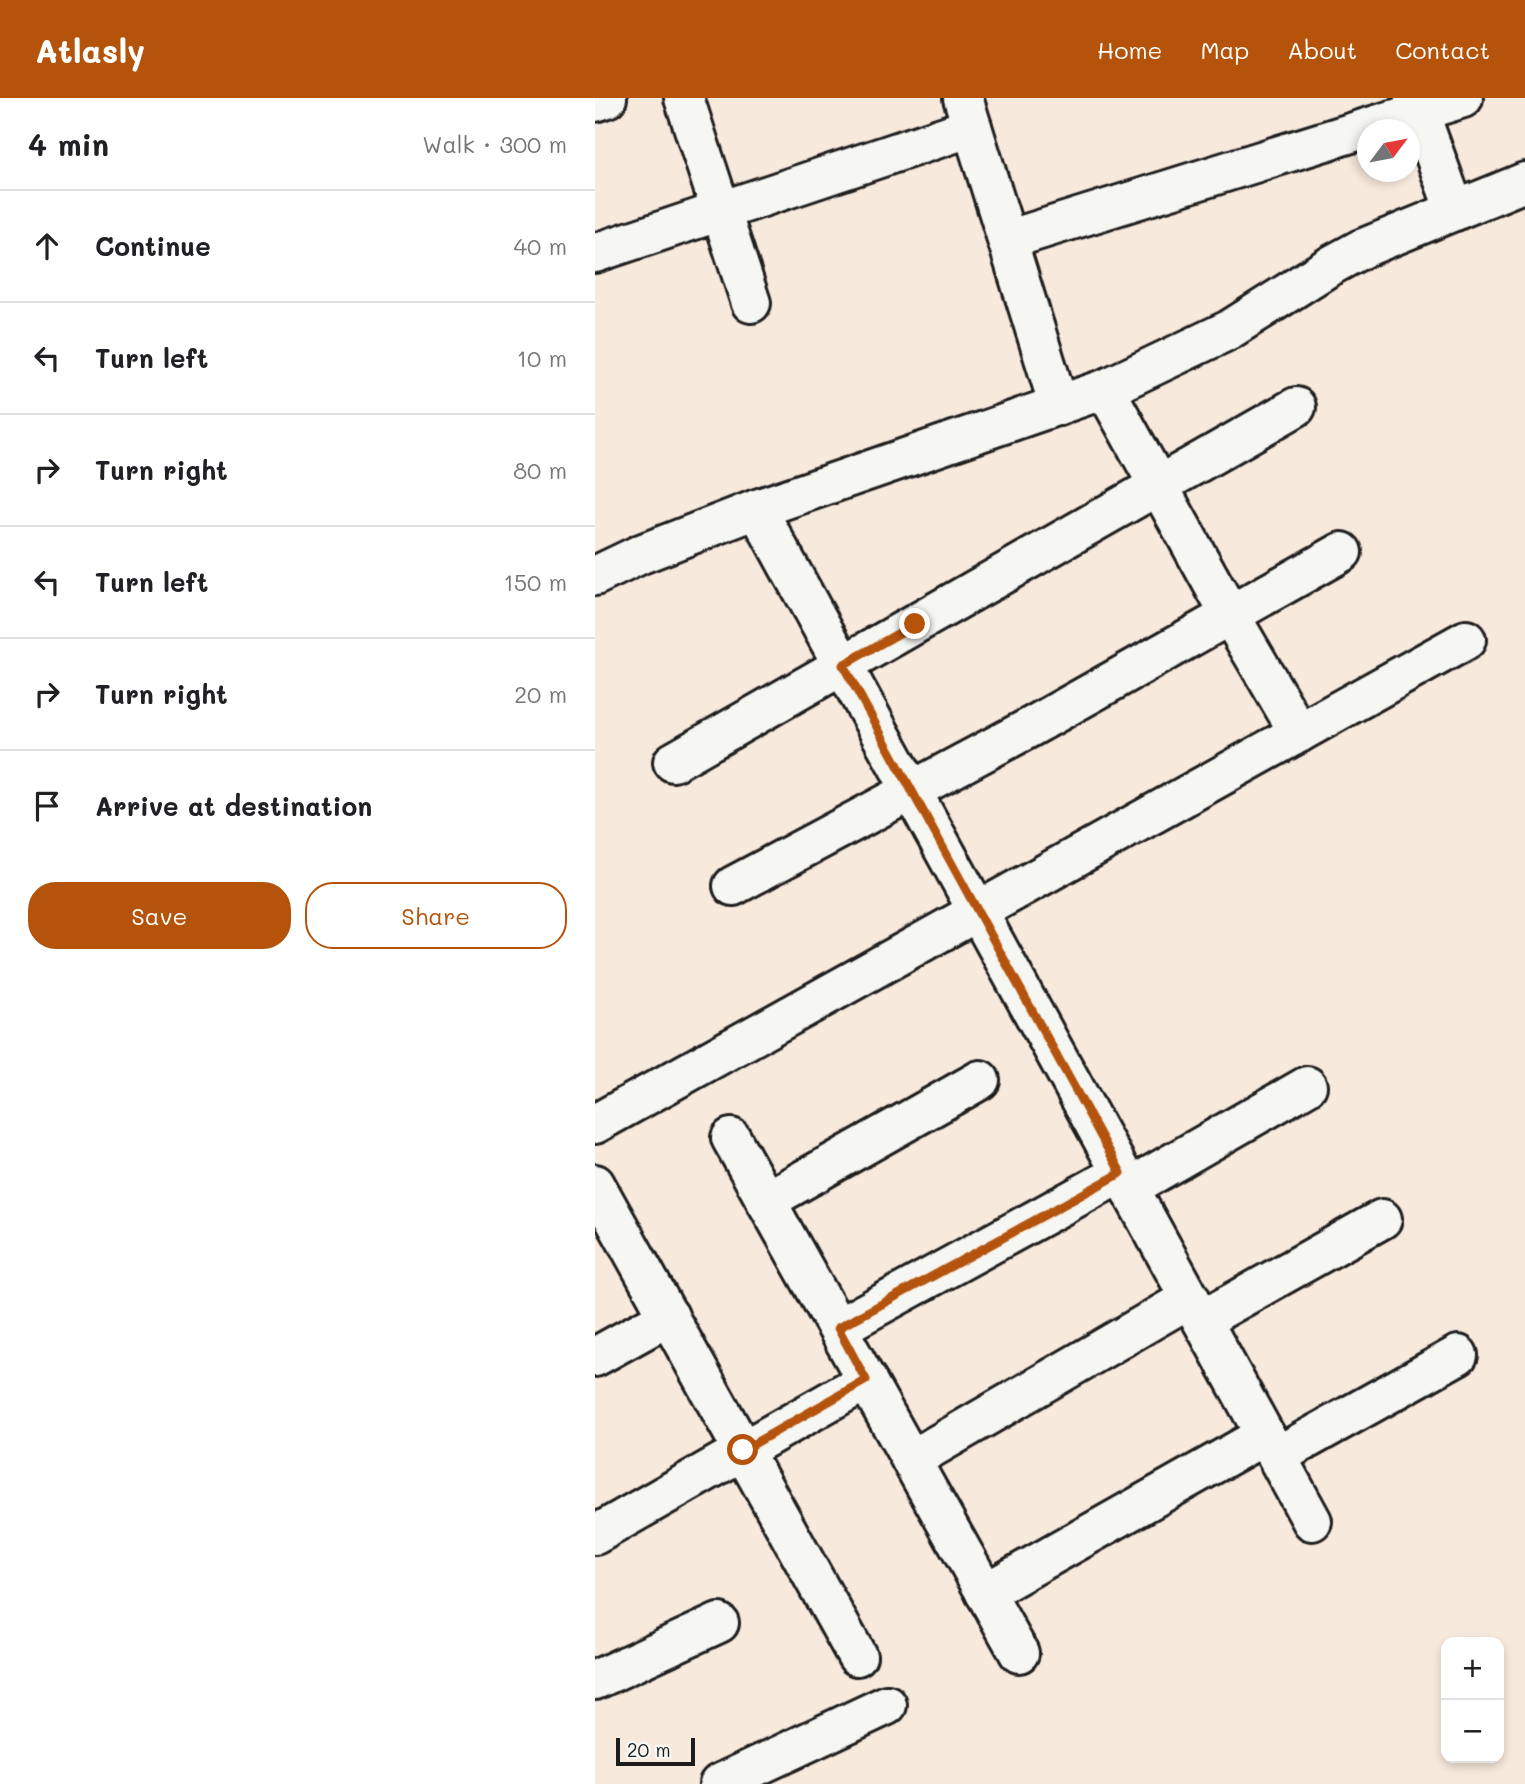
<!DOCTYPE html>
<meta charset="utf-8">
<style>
:root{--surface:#fff;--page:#f6f6f6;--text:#202124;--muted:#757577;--line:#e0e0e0;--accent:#b45309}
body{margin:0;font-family:Mali,sans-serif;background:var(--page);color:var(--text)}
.controls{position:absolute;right:21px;bottom:21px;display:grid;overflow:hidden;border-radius:14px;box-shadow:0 4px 10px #0003}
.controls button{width:63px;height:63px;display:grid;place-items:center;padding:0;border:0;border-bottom:2px solid var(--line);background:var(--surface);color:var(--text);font:35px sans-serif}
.compass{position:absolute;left:762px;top:21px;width:63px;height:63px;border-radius:50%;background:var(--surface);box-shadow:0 4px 10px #0003;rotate:58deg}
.scale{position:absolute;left:21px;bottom:18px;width:79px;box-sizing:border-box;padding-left:7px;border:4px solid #1c1c1c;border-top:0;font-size:19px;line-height:24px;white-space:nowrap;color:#1c1c1c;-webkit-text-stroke:5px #f6f6f2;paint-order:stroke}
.stop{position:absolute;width:21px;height:21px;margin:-16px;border:5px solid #b45309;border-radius:50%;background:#fff}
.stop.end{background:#b45309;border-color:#fff;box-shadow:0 2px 7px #0008}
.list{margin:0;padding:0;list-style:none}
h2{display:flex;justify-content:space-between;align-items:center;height:91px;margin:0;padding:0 28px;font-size:30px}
h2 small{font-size:23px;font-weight:400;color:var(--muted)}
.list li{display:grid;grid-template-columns:46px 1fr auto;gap:21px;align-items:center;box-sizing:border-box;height:112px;padding:0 28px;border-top:2px solid var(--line)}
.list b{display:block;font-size:26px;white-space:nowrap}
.list em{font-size:23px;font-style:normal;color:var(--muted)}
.actions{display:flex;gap:14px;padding:21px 28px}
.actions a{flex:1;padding:16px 0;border:2px solid var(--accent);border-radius:28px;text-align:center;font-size:24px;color:var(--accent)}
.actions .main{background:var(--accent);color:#fff}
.icon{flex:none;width:38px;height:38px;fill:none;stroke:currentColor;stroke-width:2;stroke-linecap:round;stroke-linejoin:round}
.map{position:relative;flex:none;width:930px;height:1686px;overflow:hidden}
header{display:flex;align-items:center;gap:42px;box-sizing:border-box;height:98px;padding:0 35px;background:var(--accent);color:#fff}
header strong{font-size:33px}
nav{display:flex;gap:38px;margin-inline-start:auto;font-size:24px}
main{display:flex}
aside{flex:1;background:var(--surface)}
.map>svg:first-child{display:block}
</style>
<header>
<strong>Atlasly</strong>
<nav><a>Home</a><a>Map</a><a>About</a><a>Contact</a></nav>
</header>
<main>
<aside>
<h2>4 min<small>Walk · 300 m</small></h2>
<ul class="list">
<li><svg class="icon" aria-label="ahead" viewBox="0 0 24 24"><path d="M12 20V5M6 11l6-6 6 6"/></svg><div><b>Continue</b></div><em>40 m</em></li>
<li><svg class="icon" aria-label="left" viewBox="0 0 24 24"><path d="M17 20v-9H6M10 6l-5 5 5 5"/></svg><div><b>Turn left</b></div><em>10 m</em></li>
<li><svg class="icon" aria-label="right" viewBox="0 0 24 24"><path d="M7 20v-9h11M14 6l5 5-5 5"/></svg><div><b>Turn right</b></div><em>80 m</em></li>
<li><svg class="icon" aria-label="left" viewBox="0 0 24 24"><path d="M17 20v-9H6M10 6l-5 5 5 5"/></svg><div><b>Turn left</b></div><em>150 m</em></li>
<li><svg class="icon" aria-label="right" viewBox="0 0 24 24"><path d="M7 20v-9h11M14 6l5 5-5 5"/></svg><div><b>Turn right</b></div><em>20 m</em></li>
<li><svg class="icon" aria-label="arrive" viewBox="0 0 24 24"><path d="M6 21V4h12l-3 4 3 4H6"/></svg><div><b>Arrive at destination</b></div></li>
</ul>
<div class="actions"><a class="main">Save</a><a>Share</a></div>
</aside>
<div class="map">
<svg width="930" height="1686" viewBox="0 0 930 1686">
<rect width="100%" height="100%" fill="#f8e9dd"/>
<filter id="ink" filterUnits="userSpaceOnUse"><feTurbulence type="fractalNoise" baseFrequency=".0143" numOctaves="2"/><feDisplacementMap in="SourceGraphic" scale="14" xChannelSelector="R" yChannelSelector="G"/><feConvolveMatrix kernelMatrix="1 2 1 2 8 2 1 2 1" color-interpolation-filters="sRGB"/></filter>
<g filter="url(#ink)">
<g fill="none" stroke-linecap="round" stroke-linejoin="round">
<defs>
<g id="minor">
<path d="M89 0 156 205"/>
<path d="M368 0 464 308"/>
<path d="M819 0 860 113"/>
<path d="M0 4 12 0"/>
<path d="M412 142 868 0"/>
<path d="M0 155 377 29"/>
<path d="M510 291 635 517 704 635"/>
<path d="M162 411 717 1423"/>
<path d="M0 478 46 456 162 411 510 291 634 232 735 168 766 151 930 84"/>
<path d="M78 664 701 309"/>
<path d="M138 788 434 630 747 454"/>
<path d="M0 1026 871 542"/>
<path d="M136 1040 424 1555"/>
<path d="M0 1086 262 1558"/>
<path d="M534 1090 712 988"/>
<path d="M171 1103 385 982"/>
<path d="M607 1222 787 1121"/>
<path d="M243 1230 526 1075"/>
<path d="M0 1259 74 1218"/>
<path d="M682 1358 863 1257"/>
<path d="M316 1362 595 1200"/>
<path d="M0 1437 272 1282"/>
<path d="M390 1495 670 1337"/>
<path d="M0 1582 124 1525"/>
<path d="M124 1686 292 1607"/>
</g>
</defs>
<use href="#minor" stroke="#1c1c1c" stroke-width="44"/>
<use href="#minor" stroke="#f6f6f2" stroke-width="38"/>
</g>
</g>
<g fill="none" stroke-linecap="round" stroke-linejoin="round" filter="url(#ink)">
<path stroke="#b45309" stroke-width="9" d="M148 1352 271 1282 243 1230 526 1075 248 567 320 526"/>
</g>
</svg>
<div class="controls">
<button>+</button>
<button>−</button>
</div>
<svg class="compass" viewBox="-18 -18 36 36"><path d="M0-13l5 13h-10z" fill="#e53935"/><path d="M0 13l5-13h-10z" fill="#757577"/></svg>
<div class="scale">20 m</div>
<div class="stop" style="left:148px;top:1352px"></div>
<div class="stop end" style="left:320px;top:526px"></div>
</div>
</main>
